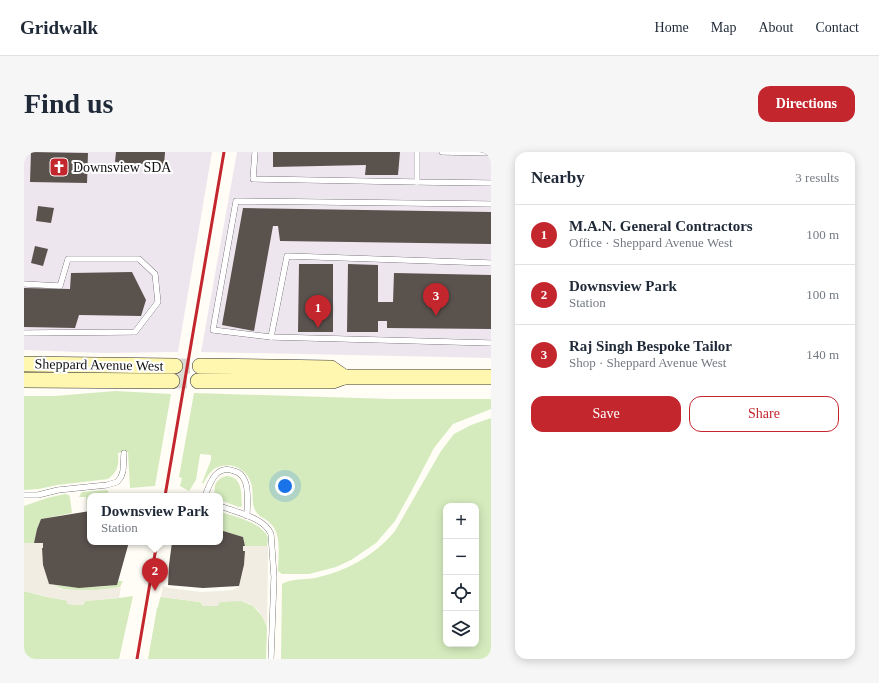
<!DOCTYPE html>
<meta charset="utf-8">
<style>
:root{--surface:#fff;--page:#f6f6f7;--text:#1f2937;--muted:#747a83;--line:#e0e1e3;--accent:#c4262e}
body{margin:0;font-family:Georgia,serif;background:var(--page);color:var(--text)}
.controls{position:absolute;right:12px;bottom:12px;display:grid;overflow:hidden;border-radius:8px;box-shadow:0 2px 10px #0003}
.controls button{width:36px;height:36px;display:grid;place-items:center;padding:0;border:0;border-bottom:1px solid var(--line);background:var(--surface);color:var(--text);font:20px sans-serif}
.you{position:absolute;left:261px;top:334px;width:14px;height:14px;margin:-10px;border:3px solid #fff;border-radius:50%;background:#1a73e8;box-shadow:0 0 0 6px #1a73e833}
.badge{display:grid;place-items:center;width:26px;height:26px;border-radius:50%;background:var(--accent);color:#fff;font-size:13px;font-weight:700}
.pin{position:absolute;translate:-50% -33px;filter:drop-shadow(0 1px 2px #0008)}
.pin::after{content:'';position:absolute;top:21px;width:14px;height:12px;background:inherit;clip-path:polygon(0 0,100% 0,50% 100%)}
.popup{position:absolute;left:63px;top:341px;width:136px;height:52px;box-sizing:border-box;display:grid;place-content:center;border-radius:8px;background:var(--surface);filter:drop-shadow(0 1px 3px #0005);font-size:13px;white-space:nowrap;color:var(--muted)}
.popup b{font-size:15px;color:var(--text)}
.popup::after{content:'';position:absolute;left:50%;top:100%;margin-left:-8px;border:8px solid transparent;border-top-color:var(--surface)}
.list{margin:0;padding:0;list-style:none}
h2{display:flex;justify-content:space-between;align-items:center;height:52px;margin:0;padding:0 16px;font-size:17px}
h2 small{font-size:13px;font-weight:400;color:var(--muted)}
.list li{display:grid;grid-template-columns:26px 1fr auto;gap:12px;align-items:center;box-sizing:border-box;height:60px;padding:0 16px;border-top:1px solid var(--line)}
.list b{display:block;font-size:15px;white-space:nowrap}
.list p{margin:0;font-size:13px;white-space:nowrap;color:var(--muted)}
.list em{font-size:13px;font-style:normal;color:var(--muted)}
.actions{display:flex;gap:8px;padding:12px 16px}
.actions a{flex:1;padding:9px 0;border:1px solid var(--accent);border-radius:12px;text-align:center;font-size:14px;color:var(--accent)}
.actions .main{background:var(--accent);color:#fff}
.icon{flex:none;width:22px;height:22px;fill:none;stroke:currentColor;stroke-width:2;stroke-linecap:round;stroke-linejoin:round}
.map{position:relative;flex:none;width:467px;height:507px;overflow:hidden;border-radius:12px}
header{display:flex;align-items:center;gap:24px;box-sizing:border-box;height:56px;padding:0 20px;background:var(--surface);border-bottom:1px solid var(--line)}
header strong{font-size:19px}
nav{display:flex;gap:22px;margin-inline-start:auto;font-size:14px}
.intro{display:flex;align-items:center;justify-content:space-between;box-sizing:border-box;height:96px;padding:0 24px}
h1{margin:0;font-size:28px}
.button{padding:10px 18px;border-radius:12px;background:var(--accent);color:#fff;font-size:14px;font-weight:700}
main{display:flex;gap:24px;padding:0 24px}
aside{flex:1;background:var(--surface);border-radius:12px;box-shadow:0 2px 10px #0003}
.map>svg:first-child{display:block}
</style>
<header>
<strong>Gridwalk</strong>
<nav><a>Home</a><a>Map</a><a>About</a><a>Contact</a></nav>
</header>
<div class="intro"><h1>Find us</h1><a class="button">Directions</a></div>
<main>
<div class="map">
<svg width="467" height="507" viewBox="0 0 467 507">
<rect width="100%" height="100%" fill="#fffdf5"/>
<g fill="#eee6ef">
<path d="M0 0H188L154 200 80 201 0 198Z"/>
<path d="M213 0H467V206L177 200Z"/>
</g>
<g fill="#d5ebbd" fill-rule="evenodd">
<path d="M91 239 147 242 131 334 106 336 104 300 94 301C95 312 94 320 84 327L33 333 15 337 0 338V244H31Z"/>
<path d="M170 241 367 247H467V257L429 272 410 296 387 340 371 369 352 391 327 408 312 415 285 422H258L254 419C254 404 258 383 247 372 242 366 234 365 231 358 227 350 230 340 227 331 223 316 204 308 190 317 185 321 182 326 179 332L178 331 187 308V303L176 302 172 328 165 339 156 334 158 326 155 325Z"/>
<path d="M467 266V507H257L258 432C269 426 280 428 291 426 323 419 350 404 371 379L417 299 430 282 447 273ZM422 354H452V492H422Z"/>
<path d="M204 324C219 327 217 341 218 353L217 355H215L196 348V344H192C188 334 193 325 204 324Z"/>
<path d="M83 338 84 339 85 344H66V359H63L62 345H55L58 340Z"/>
<path d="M41 342 45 343 46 346 48 361 17 367 13 377 10 391H0V354L23 346Z"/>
<path d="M196 360C210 364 239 371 244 386L243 394H221L219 385 196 378Z"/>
<path d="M94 429H99L96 435C82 438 41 442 30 433 50 436 72 436 92 433Z"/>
<path d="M0 439 23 445 41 448 43 449 44 452 59 453 61 449 95 446 109 444 95 507H0Z"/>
<path d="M137 445 176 450 178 452 215 448 229 454 238 464 243 475 242 507H124L133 456 134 455 136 446Z"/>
</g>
<g fill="#f1ede2">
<path d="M0 391H19V396L18 397 19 413 25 432 30 433 36 437 57 438H75L97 435 95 446 61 449 59 453 43 452V449L41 448 23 445 0 439Z"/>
<path d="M219 394H244L243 475 240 467 234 458 226 452 217 449 197 450 195 451 194 454H178V451L176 450 137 445 139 434 145 436 177 440 196 439 207 438 211 437 215 434 220 416 221 399H219Z"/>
</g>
<g fill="#5a524d">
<path d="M7 0 64 1 63 31 6 30Z"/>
<path d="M92 0H141L140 14 91 10Z"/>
<path d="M249 0H376L374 23H341L342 13 249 15Z"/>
<path d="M14 54 30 56 27 71 12 69Z"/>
<path d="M219 56 467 60V92L256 89 254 74H249L230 179 198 173Z"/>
<path d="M11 94 24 97 19 114 7 111Z"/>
<path d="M275 112H309V180H274Z"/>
<path d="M324 112 354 113V150H369L370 121 467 123V177L363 176V169H354V180H323Z"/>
<path d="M108 120 122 148 117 164 55 163 51 176 0 175V136L46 137 47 121Z"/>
<path d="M66 359V390H105L93 433 55 436 25 432 19 413 18 396H19V391H10L13 377 17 367Z"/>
<path d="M196 378 219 385 221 394H219V399H221L220 413 215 434 179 436 144 433 145 413 148 390H196Z"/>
</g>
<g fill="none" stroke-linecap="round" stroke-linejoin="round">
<g stroke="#dbdad3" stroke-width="15" stroke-dasharray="15 8" stroke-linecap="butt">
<path d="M151 214H176"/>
<path d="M148 229H174"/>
</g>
<defs>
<g id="lane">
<path d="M231 0 229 27 393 30"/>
<path d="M393 0V30L467 31"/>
<path d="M418 0 467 1"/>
<path d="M467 111 263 104 247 185 467 191"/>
<path d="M0 132 36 134 44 107H115L131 122 134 150 111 180 0 181"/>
<path d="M247 185 189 178 212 49 467 52"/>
<path d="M0 343H14L34 338 83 333 93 330 97 325 99 319 100 301"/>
<path d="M181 344C186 331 192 312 210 319 215 320 219 324 221 329 225 337 223 355 223 364"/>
<path d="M196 354C212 360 241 366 247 382L250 425 247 507"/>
</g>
<g id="secondary">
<path d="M0 212 151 214"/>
<path d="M176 214 307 216 320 225"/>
<path d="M0 228 148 229"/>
<path d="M174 229H309L320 225H467"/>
</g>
</defs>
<use href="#lane" stroke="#444" stroke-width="6"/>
<use href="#secondary" stroke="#333" stroke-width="16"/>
<use href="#lane" stroke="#fff" stroke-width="5.5"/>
<use href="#secondary" stroke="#fff6b0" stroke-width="15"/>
<g stroke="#c4262e" stroke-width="3">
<path d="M141 344 200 0"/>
<path d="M113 507 133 390"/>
</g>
</g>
<defs>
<symbol id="church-square" viewBox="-11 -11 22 22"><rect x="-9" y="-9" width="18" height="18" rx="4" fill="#c4262e" stroke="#fff"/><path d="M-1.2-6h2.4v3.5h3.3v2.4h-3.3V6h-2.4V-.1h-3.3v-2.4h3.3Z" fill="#fff"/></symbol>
</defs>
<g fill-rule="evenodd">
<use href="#church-square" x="24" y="4" width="22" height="22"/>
</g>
<g text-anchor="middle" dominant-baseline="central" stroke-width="4" stroke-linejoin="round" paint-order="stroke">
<g font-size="14" fill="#111" stroke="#fff" text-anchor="start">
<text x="49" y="15">Downsview SDA</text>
</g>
<g font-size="14" fill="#111" stroke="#fff">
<text transform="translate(75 213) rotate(1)">Sheppard Avenue West</text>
</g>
</g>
</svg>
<div class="controls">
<button>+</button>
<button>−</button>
<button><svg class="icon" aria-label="locate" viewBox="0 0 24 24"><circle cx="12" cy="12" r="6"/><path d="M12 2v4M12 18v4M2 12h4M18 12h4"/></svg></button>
<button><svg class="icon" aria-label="layers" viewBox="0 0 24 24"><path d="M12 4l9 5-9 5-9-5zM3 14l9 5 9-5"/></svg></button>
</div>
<div class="you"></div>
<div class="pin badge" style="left:294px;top:176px">1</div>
<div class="pin badge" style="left:131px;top:439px">2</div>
<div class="popup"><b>Downsview Park</b>Station</div>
<div class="pin badge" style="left:412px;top:164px">3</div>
</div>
<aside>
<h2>Nearby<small>3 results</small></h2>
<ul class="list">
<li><span class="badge">1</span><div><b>M.A.N. General Contractors</b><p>Office · Sheppard Avenue West</p></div><em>100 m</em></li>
<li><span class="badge">2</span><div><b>Downsview Park</b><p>Station</p></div><em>100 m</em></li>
<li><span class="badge">3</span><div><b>Raj Singh Bespoke Tailor</b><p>Shop · Sheppard Avenue West</p></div><em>140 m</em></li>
</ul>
<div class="actions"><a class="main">Save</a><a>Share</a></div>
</aside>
</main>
